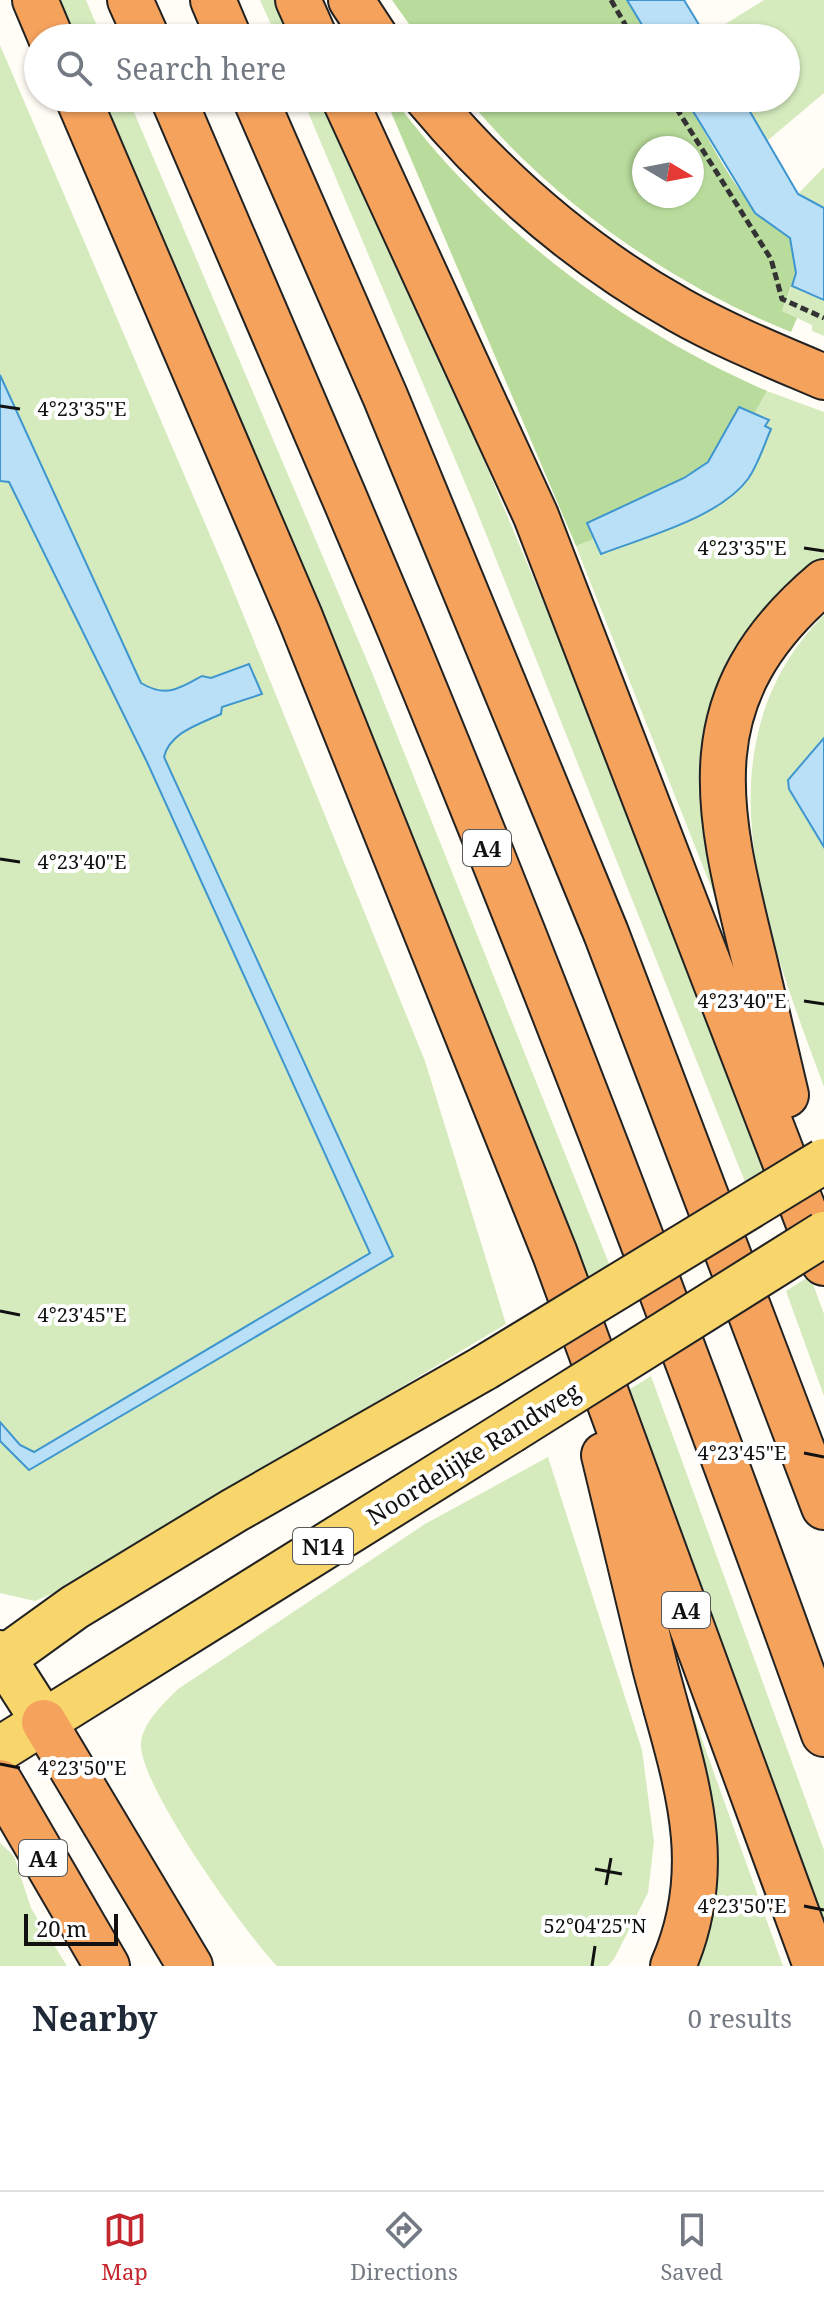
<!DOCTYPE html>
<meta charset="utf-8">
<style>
:root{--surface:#fff;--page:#f6f6f7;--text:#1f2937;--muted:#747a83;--line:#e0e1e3;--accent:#c4262e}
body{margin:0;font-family:"Noto Serif",serif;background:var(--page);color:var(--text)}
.compass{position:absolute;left:632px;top:136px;width:72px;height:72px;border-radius:50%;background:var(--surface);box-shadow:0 2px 6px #0004;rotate:100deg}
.scale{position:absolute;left:24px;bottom:20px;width:94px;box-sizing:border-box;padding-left:8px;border:4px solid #111;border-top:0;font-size:22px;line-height:28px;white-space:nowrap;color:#111;-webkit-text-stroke:6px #fff;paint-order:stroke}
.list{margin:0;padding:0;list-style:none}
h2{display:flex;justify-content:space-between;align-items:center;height:104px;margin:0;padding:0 32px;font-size:34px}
h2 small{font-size:26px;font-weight:400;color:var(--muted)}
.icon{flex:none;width:44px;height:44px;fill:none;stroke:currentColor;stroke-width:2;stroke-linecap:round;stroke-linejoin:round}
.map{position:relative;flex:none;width:824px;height:1966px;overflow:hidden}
.search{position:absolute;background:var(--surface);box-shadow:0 2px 6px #0004;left:24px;right:24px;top:24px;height:88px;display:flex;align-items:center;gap:20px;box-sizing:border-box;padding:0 28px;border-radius:44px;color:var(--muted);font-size:30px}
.sheet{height:224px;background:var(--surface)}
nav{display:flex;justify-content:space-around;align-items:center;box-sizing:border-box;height:112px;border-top:2px solid var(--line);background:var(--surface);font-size:22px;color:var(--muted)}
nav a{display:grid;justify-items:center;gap:4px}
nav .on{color:var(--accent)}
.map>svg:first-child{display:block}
</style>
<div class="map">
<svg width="824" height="1966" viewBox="0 0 824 1966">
<rect width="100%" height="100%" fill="#fffdf5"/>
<g fill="#d5ebbd">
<path d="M56 0H86L102 38H72Z"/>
<path d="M260 0H289L306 38H277Z"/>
<path d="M764 0H824V93L767 141 742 98H786V38L706 36Z"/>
<path d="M0 45 225 570 425 1061 506 1324 72 1585 35 1601 0 1593V1441L29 1469 393 1256 164 756C170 732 199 724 220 714L222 707 262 694 248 664 211 678 202 676C179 689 166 698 141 683L0 375Z"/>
<path d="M98 98H128L371 670 610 1266 585 1282Z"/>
<path d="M302 98H332L579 687 769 1167 745 1182 474 504Z"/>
<path d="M824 167V208L798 194Z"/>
<path d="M792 286 824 300V336L812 331V325L782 311Z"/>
<path d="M767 391 824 412V556L802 577 750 650 725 922 576 546 594 539 601 553 712 509 770 429 765 426 769 420 754 414Z"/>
<path d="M0 481 9 482 147 762 370 1253 34 1452 20 1445 0 1422Z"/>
<path d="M824 615V738L788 780 789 789 824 847V1087C769 937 691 749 824 615Z"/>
<path d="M810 1276 824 1314V1396L786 1291Z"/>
<path d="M651 1376 824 1850V1931L627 1391Z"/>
<path d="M548 1457 642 1750 654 1842 648 1893 614 1959 608 1966H277C246 1934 138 1784 141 1743 143 1722 164 1703 178 1689L425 1524Z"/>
<path d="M674 1661 783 1966H692C703 1933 715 1900 716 1865 719 1796 692 1726 674 1661Z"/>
<path d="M0 1843 14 1856 31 1908 67 1966H0Z"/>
</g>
<g fill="#b9dc9c" fill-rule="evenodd">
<path d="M392 0H627L650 38H419Z"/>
<path d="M385 98H393C488 227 621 327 767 391L754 414 739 407 708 462 684 478 587 523 594 539 576 546Z"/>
<path d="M467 98H685C714 146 740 209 790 238L796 273 782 311 797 318 791 332C670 284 550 200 467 98ZM644 148H692V196H644Z"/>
</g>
<g fill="#b9e0f7" stroke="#3f96cf" stroke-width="2">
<path d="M627 0H684L707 38H650Z"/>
<path d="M685 98H742L798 194 824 208V300L792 286 796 273 790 238 755 213Z"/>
<path d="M0 375 141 683C166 698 179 689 202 676L211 678 249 664 262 694 222 707 221 714C200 724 170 732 164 757L393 1256 29 1470 0 1441V1422L20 1445 34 1452 370 1253 147 762 9 482 0 481Z"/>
<path d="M739 407 769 420 765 426 771 429C764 445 758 465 748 479 719 518 645 537 601 554L587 523 684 478 708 462Z"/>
<path d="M824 738V847L789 789 788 780Z"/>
</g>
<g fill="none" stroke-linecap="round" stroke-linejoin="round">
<defs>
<g id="major">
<path d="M0 1653 44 1722"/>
<path d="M0 1661 75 1607 235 1510 484 1368"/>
<path d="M0 1749 510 1431"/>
</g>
<g id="highway">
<path d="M35 0 51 38"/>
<path d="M130 0 147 38"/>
<path d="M213 0 229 38"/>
<path d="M298 0 315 38"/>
<path d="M351 0 376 38"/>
<path d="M78 98 300 617 555 1254 816 1966"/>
<path d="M173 98C248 274 325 450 399 627 550 992 691 1362 824 1734"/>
<path d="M255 98 385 396 606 933 824 1507"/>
<path d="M344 98 536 516 824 1263"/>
<path d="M427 98C497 182 583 256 679 310 725 336 775 356 824 377"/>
<path d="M786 1095C775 1050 765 1004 754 959 716 806 688 697 824 582"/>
<path d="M604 1455C621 1524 637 1594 654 1663 681 1769 720 1859 673 1966"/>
<path d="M44 1722 190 1966"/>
<path d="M0 1782 107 1966"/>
</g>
</defs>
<use href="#major" stroke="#222" stroke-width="48"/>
<use href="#highway" stroke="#222" stroke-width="48"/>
<g stroke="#333" stroke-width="5" stroke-dasharray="8 4" stroke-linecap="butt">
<path d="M611 0 633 38"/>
<path d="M670 98 771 259 782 299 824 318"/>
</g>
<use href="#major" stroke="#f9d66b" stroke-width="44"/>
<use href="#highway" stroke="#f5a25d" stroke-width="44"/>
<defs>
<g id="major-bridge">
<path d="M484 1368 824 1161"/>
<path d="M510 1431 824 1234"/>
</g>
</defs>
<use href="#major-bridge" stroke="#222" stroke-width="48" stroke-linecap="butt"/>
<use href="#major-bridge" stroke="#f9d66b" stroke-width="44"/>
</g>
<path fill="none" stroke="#111" stroke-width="3" d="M0 406 20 409M804 548 824 551M0 859 20 862M804 1001 824 1004M0 1311 20 1315M804 1453 824 1457M0 1764 20 1768M595 1869 622 1874M606 1885 611 1858M804 1906 824 1910M592 1966 595 1946"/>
<g text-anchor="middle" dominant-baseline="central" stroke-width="8" stroke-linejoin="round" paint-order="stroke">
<g fill="#fff" stroke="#585858" stroke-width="2">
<rect x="463" y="830" width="48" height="36" rx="6"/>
<rect x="293" y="1528" width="60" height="36" rx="6"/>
<rect x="662" y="1592" width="48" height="36" rx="6"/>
<rect x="19" y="1840" width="48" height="36" rx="6"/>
</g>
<g font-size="22" font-weight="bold" fill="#111">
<text x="487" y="848">A4</text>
<text x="323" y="1546">N14</text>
<text x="686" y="1610">A4</text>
<text x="43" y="1858">A4</text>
</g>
<g font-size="24" fill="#111" stroke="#fff">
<text transform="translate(473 1453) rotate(-32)">Noordelijke Randweg</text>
</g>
</g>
<g font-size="20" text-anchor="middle" fill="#111" stroke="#fff" stroke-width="8" stroke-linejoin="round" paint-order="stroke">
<text x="82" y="416">4°23'35"E</text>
<text x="742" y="555">4°23'35"E</text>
<text x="82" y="869">4°23'40"E</text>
<text x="742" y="1008">4°23'40"E</text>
<text x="82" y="1322">4°23'45"E</text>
<text x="742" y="1460">4°23'45"E</text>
<text x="82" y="1775">4°23'50"E</text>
<text x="742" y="1913">4°23'50"E</text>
<text x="595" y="1933">52°04'25"N</text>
</g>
</svg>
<svg class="compass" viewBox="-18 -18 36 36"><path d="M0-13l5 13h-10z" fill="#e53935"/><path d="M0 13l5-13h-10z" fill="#747a83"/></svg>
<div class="scale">20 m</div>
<div class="search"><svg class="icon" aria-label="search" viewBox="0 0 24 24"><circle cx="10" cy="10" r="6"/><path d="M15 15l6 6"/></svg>Search here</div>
</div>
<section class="sheet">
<h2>Nearby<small>0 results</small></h2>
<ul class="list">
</ul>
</section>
<nav>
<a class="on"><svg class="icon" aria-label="map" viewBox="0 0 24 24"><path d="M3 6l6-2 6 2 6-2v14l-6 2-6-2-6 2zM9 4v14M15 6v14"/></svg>Map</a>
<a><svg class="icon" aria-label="directions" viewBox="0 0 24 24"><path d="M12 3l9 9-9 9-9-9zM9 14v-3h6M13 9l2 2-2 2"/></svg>Directions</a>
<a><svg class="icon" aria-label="saved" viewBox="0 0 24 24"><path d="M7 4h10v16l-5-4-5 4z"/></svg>Saved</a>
</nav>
